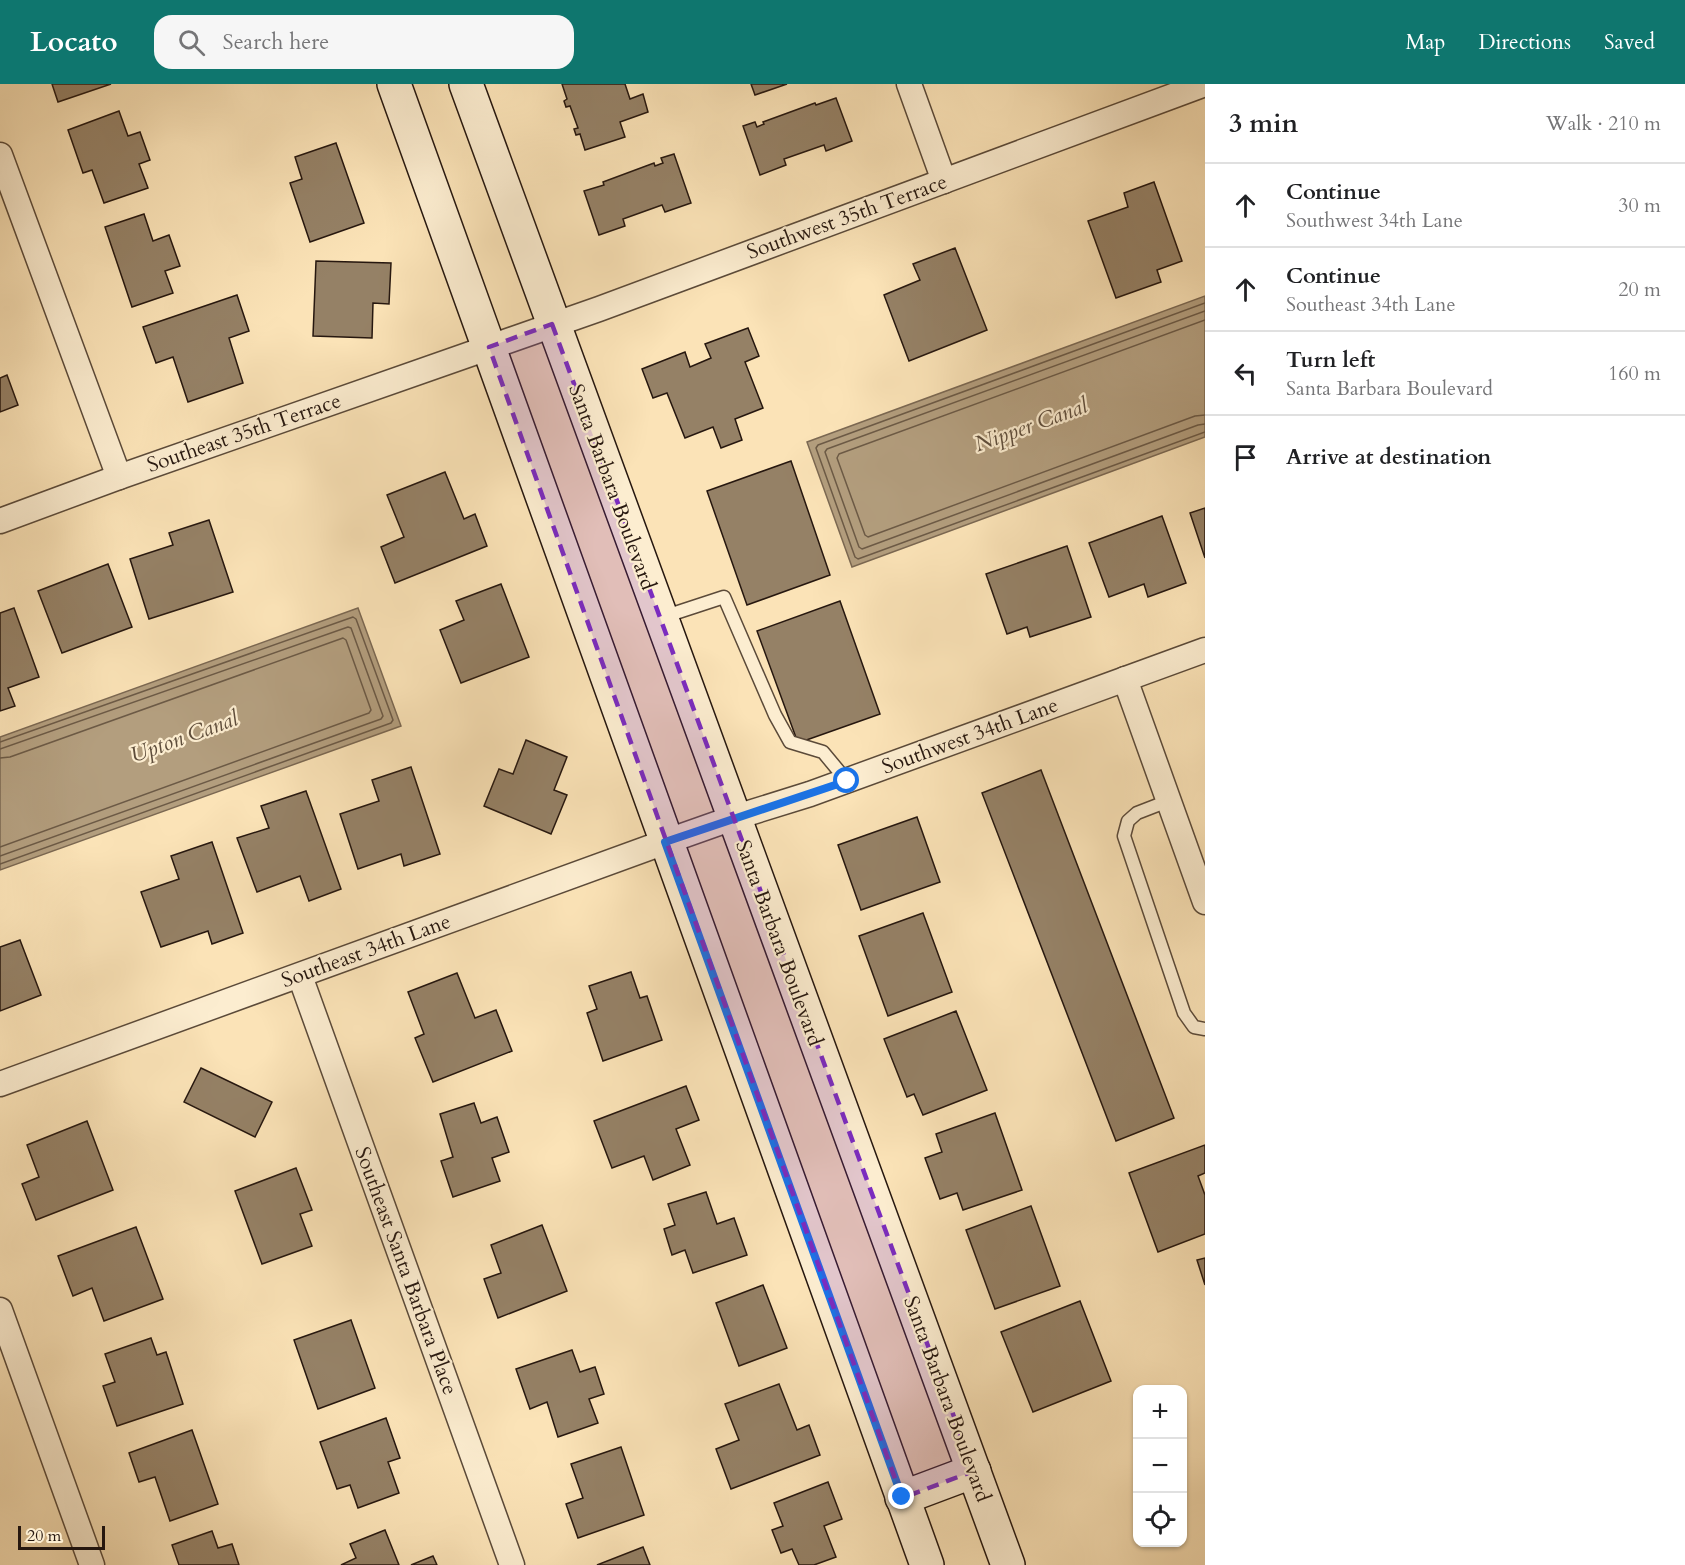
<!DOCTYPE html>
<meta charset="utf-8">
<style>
:root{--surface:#fff;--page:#f6f6f6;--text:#202124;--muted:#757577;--line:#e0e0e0;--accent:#0f766e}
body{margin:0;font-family:Cardo,serif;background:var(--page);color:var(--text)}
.controls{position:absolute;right:18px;bottom:18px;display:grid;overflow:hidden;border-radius:12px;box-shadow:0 2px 4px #0004}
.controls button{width:54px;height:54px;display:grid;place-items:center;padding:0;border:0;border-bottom:2px solid var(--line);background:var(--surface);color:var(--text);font:30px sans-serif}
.scale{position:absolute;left:18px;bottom:15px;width:87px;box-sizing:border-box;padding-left:6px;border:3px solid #26170f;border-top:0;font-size:16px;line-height:21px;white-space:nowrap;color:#26170f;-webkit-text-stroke:4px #fcedd0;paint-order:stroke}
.stop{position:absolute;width:18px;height:18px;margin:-14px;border:4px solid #1a73e8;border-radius:50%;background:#fff}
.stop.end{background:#1a73e8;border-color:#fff;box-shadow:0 2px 6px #0008}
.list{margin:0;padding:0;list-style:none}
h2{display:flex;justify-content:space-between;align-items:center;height:78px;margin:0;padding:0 24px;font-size:26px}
h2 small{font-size:20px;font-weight:400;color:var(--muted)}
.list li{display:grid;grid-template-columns:39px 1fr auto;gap:18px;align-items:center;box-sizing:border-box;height:84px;padding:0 24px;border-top:2px solid var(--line)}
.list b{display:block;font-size:22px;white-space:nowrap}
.list p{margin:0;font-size:20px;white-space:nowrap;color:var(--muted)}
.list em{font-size:20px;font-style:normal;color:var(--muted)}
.icon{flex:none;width:33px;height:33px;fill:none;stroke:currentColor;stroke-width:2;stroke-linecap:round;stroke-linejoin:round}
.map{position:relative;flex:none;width:1205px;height:1481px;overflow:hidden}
header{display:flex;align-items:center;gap:36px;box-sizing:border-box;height:84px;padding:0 30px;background:var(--accent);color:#fff}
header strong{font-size:28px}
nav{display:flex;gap:33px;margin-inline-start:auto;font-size:21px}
.search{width:420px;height:54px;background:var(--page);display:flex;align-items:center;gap:15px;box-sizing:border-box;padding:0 21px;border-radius:18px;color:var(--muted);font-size:22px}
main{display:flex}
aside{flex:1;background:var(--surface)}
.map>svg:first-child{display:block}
</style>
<header>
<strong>Locato</strong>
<div class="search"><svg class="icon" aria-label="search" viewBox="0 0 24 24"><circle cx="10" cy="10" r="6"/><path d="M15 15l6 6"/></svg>Search here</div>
<nav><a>Map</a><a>Directions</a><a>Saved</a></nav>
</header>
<main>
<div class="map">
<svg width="1205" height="1481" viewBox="0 0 1205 1481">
<rect width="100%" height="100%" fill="#fbe3b7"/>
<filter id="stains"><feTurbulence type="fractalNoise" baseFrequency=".00333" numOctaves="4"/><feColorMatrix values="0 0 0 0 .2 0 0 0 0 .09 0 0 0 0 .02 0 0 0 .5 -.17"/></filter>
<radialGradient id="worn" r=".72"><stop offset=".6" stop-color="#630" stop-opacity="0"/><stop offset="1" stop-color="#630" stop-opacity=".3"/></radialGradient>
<g fill="#b39e7e" stroke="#7b6852" stroke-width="1.5">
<path d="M1205 212V353L852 483 807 358Z"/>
<path d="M358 524 401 642 0 786V653Z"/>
</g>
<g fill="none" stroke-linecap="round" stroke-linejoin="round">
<g stroke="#6c5a46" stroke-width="1.5">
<path d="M1205 219 818 361 816 364 855 473 858 475 1205 348"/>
<path d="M1205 227 827 365 825 368 859 463 862 465 1198 341 1205 340"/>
<path d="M1205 236 839 370 837 374 865 451 868 453 1195 332 1205 331"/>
<path d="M0 658 353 533 356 535 393 636 391 639 0 780"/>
<path d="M0 665 348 543 351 544 383 632 381 635 0 772"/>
<path d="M0 674 10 673 343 554 346 556 371 626 369 629 0 763"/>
</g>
</g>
<g fill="#958166" stroke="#26170f" stroke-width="1.5">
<path d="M52 0H111L58 18Z"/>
<path d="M562 0H625L630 15 643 10 648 28 620 38 625 53 585 66 580 50 576 51 574 45 578 44 570 22 566 23 564 17 567 15Z"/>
<path d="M751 0H787L755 11Z"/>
<path d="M836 14 852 57 826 67 824 61 784 75 786 81 760 91 743 42 755 38 757 43 764 40 763 38 815 19 816 21Z"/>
<path d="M119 27 128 52 140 48 150 76 139 80 148 104 104 119 92 86 83 89 68 46Z"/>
<path d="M336 59 364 139 310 158 290 99 302 95 295 73Z"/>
<path d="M674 70 691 119 665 128 662 121 623 135 625 142 599 151 584 107 604 101 603 98 654 79 655 82 663 79 661 74Z"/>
<path d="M1154 98 1182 177 1157 186 1161 198 1116 214 1088 137 1128 123 1124 109Z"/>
<path d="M144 130 153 157 169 151 180 182 165 187 173 209 132 223 105 143Z"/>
<path d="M955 164 987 246 909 277 884 211 920 196 913 180Z"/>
<path d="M316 177 391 179 389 220 373 219 372 254 313 252Z"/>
<path d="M237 211 249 247 229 254 243 299 188 318 173 273 156 279 143 243Z"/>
<path d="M748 244 759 272 745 278 763 324 735 335 742 356 721 364 713 343 685 354 667 309 653 314 642 285 685 268 690 283 711 274 705 260Z"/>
<path d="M7 291 18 321 0 328V294Z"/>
<path d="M791 377 830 491 747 521 707 407Z"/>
<path d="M445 388 464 435 475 430 487 462 395 499 381 463 404 453 387 411Z"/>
<path d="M1205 424V474L1190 429Z"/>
<path d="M1162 432 1186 499 1148 513 1144 500 1109 513 1089 459Z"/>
<path d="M209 436 233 508 149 535 130 475 173 461 169 449Z"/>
<path d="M1067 462 1091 533 1030 553 1027 543 1007 550 986 490Z"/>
<path d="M108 480 132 543 62 569 38 507Z"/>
<path d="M501 500 529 573 461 599 440 546 464 536 456 517Z"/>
<path d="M840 517 880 630 798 659 757 547Z"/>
<path d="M14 524 39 593 8 604 15 622 0 627V529Z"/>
<path d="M526 656 567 673 554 706 567 711 551 750 484 722 499 685 513 690Z"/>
<path d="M411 683 440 770 404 782 401 770 358 785 340 730 379 717 372 696Z"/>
<path d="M1041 686 1174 1034 1116 1057 982 709Z"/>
<path d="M306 707 341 805 309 817 300 792 257 808 237 754 269 744 261 722Z"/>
<path d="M917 733 940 798 861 826 838 761Z"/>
<path d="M212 758 243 849 212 860 208 847 161 863 141 808 179 795 171 772Z"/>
<path d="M923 829 952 908 888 932 859 852Z"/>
<path d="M20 856 41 911 0 927V863Z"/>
<path d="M631 888 640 914 647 912 662 956 603 977 587 929 597 925 589 902Z"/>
<path d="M457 889 475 934 496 926 512 967 433 998 415 954 424 950 408 908Z"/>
<path d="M956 927 987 1006 923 1031 914 1010 907 1013 884 955Z"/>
<path d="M201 984 272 1018 255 1053 184 1018Z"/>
<path d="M686 1002 699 1036 676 1045 690 1081 653 1096 644 1072 612 1084 594 1037Z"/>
<path d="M474 1019 481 1039 497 1033 509 1068 492 1074 500 1097 453 1113 441 1077 453 1073 440 1030Z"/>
<path d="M995 1029 1022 1106 963 1126 957 1109 940 1115 925 1074 942 1068 936 1050Z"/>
<path d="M87 1037 113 1106 36 1136 22 1100 39 1093 27 1061Z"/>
<path d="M1205 1061V1089L1198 1092 1205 1111V1150L1158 1168 1129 1089Z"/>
<path d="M296 1084 312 1126 300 1130 312 1162 262 1180 235 1107Z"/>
<path d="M706 1108 717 1140 734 1134 747 1171 693 1189 685 1166 672 1171 664 1145 675 1141 668 1120Z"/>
<path d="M1031 1122 1060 1202 995 1225 966 1146Z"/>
<path d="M542 1141 567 1207 498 1234 484 1195 501 1189 491 1161Z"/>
<path d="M136 1143 163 1215 104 1237 92 1204 73 1212 58 1172Z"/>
<path d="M1205 1174V1201L1197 1176Z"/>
<path d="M763 1201 787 1264 739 1282 716 1219Z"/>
<path d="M1080 1217 1111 1297 1033 1328 1001 1248Z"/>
<path d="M351 1236 375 1304 318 1325 294 1256Z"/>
<path d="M151 1254 157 1271 166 1268 183 1320 117 1342 103 1302 115 1298 105 1270Z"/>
<path d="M572 1266 580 1288 595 1283 604 1310 589 1315 598 1339 558 1353 547 1318 530 1325 516 1285Z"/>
<path d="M779 1300 797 1346 809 1341 820 1371 731 1405 716 1365 739 1356 725 1320Z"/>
<path d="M386 1334 400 1374 388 1378 399 1409 358 1424 350 1401 337 1405 320 1358Z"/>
<path d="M192 1346 218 1420 170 1437 155 1393 139 1398 129 1369Z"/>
<path d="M621 1363 644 1431 578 1454 566 1420 583 1414 571 1380Z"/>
<path d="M828 1398 842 1435 824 1442 836 1473 814 1481H799L792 1465 781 1469 772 1446 783 1442 774 1419Z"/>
<path d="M385 1446 399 1481H341L356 1474 350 1460Z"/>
<path d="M212 1447 218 1464 232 1460 239 1481H179L172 1461Z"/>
<path d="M643 1463 650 1481H597Z"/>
<path d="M433 1472 437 1481H411Z"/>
</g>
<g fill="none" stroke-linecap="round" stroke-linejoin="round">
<defs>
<g id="service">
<path d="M663 533 724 513 775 631 790 658 823 668 847 697"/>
<path d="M1168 717 1137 729 1128 737 1124 752 1184 929 1194 943 1205 945"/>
</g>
<g id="minor">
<path d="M909 0 944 97"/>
<path d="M0 71 119 393"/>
<path d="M0 437 119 393 599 225 1205 0"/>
<path d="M1125 595 1205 818"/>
<path d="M300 892 512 1481"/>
<path d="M0 1000 665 758 733 734 810 710 1205 566"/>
<path d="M0 1226 92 1481"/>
</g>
<g id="secondary">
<path d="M394 0 927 1481"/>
<path d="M466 0 1008 1481"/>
<path d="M902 1414 974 1387"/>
</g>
</defs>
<use href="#service" stroke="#5b4a39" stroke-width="15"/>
<use href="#minor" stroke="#5b4a39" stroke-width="27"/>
<use href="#secondary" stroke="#26170f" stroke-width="36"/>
<use href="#service" stroke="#fcedd0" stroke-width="12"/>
<use href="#minor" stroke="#fcedd0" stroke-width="24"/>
<use href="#secondary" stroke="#fcedd0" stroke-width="33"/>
</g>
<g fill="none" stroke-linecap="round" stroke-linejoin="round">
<path stroke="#1a73e8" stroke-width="8" d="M847 697 665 758 902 1413"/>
</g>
<path fill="#7b2cbf" fill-opacity="0.2" stroke="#7b2cbf" stroke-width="4.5" stroke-dasharray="12 8" stroke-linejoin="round" d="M552 240 974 1387 902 1414 489 263Z"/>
<g text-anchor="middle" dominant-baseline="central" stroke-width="4.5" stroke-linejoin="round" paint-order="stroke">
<g font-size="21" fill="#26170f" stroke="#fcedd0">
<text transform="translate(847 133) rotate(-20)">Southwest 35th Terrace</text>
<text transform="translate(244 349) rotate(-19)">Southeast 35th Terrace</text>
<text transform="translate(612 403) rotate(70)">Santa Barbara Boulevard</text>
<text transform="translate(970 652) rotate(-20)">Southwest 34th Lane</text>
<text transform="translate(779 859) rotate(70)">Santa Barbara Boulevard</text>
<text transform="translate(366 867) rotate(-20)">Southeast 34th Lane</text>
<text transform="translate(406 1187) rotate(70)">Southeast Santa Barbara Place</text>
<text transform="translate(947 1315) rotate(70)">Santa Barbara Boulevard</text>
</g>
<g font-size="22" font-style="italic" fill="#5e4d3b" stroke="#fcedd0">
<text transform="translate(1031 341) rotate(-20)">Nipper Canal</text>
<text transform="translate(184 653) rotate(-20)">Upton Canal</text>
</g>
</g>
<rect width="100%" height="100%" filter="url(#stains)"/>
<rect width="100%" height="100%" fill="url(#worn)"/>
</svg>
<div class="controls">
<button>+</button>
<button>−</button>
<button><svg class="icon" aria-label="locate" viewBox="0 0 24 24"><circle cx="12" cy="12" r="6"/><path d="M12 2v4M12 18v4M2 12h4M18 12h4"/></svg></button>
</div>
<div class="scale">20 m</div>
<div class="stop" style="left:847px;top:697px"></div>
<div class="stop end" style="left:902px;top:1413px"></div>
</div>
<aside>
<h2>3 min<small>Walk · 210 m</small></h2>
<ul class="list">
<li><svg class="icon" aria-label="ahead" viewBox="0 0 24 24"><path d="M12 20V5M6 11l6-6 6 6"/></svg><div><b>Continue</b><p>Southwest 34th Lane</p></div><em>30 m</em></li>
<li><svg class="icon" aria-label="ahead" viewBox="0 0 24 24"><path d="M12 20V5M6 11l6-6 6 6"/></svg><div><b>Continue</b><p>Southeast 34th Lane</p></div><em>20 m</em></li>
<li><svg class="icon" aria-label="left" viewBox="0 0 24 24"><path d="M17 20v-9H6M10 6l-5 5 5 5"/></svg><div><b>Turn left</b><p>Santa Barbara Boulevard</p></div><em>160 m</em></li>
<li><svg class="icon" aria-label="arrive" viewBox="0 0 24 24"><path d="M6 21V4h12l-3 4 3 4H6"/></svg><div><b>Arrive at destination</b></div></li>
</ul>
</aside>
</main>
